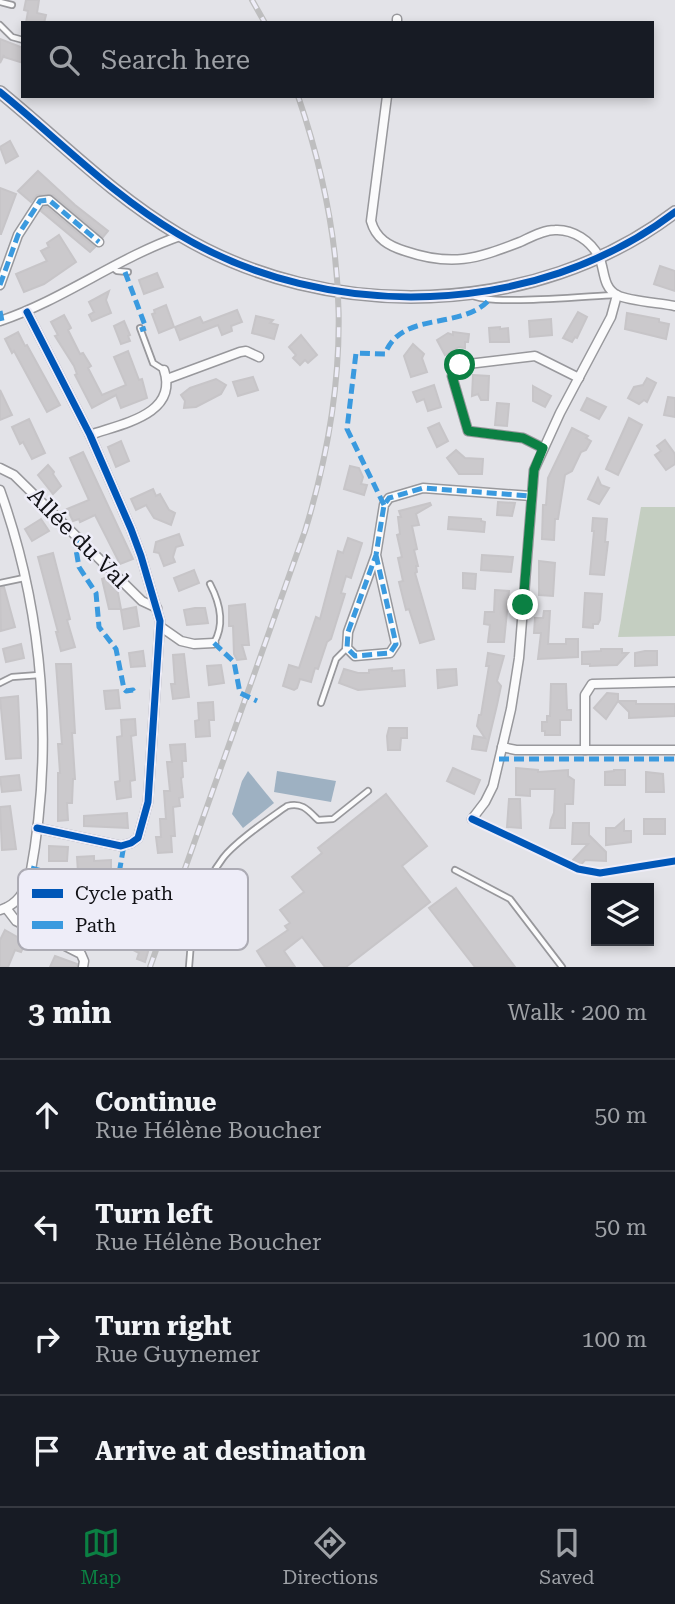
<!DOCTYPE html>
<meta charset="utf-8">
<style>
:root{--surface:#171b24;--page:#20242c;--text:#f1f3f6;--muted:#9ea1a6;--line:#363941;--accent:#0b8043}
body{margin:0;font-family:"Roboto Serif",serif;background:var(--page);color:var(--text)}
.controls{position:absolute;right:21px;bottom:21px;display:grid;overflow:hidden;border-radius:0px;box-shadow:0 4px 10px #0003}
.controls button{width:63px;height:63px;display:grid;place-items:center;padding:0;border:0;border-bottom:2px solid var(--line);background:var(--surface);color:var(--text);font:35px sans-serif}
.stop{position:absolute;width:21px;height:21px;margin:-16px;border:5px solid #0b8043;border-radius:50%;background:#fff}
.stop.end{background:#0b8043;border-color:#fff;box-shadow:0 2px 7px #0008}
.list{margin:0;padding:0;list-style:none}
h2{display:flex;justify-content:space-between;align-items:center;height:91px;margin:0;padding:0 28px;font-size:30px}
h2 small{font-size:23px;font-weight:400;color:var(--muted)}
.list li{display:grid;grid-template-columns:46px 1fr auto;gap:21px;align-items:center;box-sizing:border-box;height:112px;padding:0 28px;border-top:2px solid var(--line)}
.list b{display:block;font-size:26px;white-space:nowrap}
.list p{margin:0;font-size:23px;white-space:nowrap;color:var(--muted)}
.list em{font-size:23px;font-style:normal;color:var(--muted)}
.icon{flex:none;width:38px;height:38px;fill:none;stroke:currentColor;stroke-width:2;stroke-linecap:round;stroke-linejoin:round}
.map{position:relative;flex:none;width:675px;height:967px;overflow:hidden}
.search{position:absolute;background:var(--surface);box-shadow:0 4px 10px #0003;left:21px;right:21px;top:21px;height:77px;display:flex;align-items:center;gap:18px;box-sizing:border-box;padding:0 24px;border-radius:0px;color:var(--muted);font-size:26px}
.sheet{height:539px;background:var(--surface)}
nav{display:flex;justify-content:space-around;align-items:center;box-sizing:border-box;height:98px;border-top:2px solid var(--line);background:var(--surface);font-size:19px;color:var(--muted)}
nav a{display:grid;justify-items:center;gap:4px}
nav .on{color:var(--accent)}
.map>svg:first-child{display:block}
</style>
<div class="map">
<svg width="675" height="967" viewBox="0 0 675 967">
<rect width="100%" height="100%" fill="#e3e3e8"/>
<path fill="#c4cec1" d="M641 507H675V636L618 637Z"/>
<g fill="#9eb1c2">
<path d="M248 771 274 803 243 828 232 814 242 781Z"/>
<path d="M277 771 336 781 331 802 274 792Z"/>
</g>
<g fill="#cbc9cc" stroke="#c7c5c8" stroke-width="2">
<path d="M26 0H39L37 13 46 15 44 23H26L28 11 24 10Z"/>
<path d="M0 39 23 48V63L4 57V55L0 63Z"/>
<path d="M10 141 18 156 6 163 0 147Z"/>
<path d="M38 171 75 205 108 231 103 237 53 195H37L31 202 18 191Z"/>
<path d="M0 188 16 194 1 234H0Z"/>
<path d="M44 207H47L95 247 90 252 41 211Z"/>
<path d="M59 235 76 262 44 284 24 292 16 274 47 261 41 251 49 247 47 243Z"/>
<path d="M660 266 675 271V291L654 284Z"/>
<path d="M157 273 163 287 144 294 139 280Z"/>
<path d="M109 291 106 300 111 313 92 321 89 315 94 312 89 302Z"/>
<path d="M166 305 174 327 159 333 152 314 155 313 154 310Z"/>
<path d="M237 310 242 322 231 326 232 331 222 335 218 325 180 340 175 327 200 317 203 323Z"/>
<path d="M578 312 587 317 577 338 575 337 572 342 563 338Z"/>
<path d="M627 313 659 319V322L669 324 666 339 625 329Z"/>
<path d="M64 315 71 328 68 330 80 354 83 353 91 366 88 368 102 395 126 385 114 357 128 351 139 380 142 379 147 398 121 408 116 395 92 408 75 375 77 374 74 366 55 336 58 335 51 322Z"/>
<path d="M256 316 273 320 270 323 278 325 274 339 252 333Z"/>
<path d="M551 319 552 335 530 337 529 321Z"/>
<path d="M124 321 130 335 128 336 130 341 121 344 114 326Z"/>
<path d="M500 327V329L508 328 509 342H490L489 328Z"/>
<path d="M18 332 25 346 27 345 60 405 47 412 14 351 12 353 5 339Z"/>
<path d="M453 332 469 334 468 342H465V348L459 347 445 355 437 340 448 333 453 335Z"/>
<path d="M301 335 317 355 308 363 305 360 300 365 293 358 296 355 289 347Z"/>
<path d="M413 344 424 354 422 358 427 372 411 377 404 356Z"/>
<path d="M473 375 489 376 488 400H481L478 394 472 396Z"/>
<path d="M253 377 258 390 238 396 233 382Z"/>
<path d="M647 378 656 383 647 402 644 400 639 404 628 398 634 387 643 385Z"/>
<path d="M216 379 226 385 221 394 196 407 184 408 185 401 181 395 190 388Z"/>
<path d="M434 385 441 407 428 411 424 399 417 402 413 392Z"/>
<path d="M533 386 551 396 545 407 533 401Z"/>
<path d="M0 390 12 415 0 420Z"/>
<path d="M668 397 675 398V417L664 415Z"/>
<path d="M587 398 606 407 599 419 581 410Z"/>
<path d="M497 403 509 404 507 426 495 425Z"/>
<path d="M629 418 642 425 618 475 606 469Z"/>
<path d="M29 419 45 453 32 459 23 442 20 444 12 427Z"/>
<path d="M439 423 448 441 437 447 428 428Z"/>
<path d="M572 428 588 436 586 438 591 441 586 450 581 452 572 471 565 475 558 519H555L554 540 542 539 543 505H546L548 478Z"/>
<path d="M665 440 675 454V464L666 470 655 455 661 451 657 446Z"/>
<path d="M121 441 129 461 116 467 108 447Z"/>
<path d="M456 450 465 458 483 459 482 474H459L447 458Z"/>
<path d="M83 452 133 559 120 564 95 515 80 522 79 519 73 521 67 509 89 500 70 458Z"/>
<path d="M48 465 54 472 53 474 61 486 53 494 38 475Z"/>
<path d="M350 466 359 468 363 477 361 484 367 485 364 495 344 489Z"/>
<path d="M598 478 601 485 609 488 599 504 588 499Z"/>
<path d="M153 489 156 496 160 494 169 510 175 513 171 525 154 518 146 505 136 510 131 499Z"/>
<path d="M498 502 515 503 512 516 497 515Z"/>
<path d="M430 503 431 505 416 514 419 525 412 526 417 549 414 550 418 566H416L417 572 415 573 434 639 420 643 409 609 406 610 399 582 403 581 398 558 402 557 397 535 400 534 398 517H401L399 511Z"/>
<path d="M449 517 481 519V521L485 522 484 532 448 529Z"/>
<path d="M593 518 607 519 605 542H608L604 575 590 574 594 531H592Z"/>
<path d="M41 519 49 531 32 541 25 529Z"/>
<path d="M179 534 183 545 176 547 173 557 175 562 164 566 159 553 154 552 156 542Z"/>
<path d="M348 538 362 543 351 578 346 576 341 593 345 594 331 639 327 642 318 669 315 668 311 682 300 679 297 688 294 690 283 686 289 665 299 668 316 617 320 619 338 551 343 553Z"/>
<path d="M53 553 70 619 67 620 75 647 61 651 56 632H58L38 557Z"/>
<path d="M482 555 513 557 511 572 481 570Z"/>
<path d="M539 561 555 563 553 596 539 595Z"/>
<path d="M194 570 199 583 179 591 174 578Z"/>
<path d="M463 573 476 574 475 589 463 588Z"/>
<path d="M108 577 117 588 121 609H109L102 579Z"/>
<path d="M4 587 15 627 1 631 0 588Z"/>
<path d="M495 590 509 591 504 642H488L490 625 484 624 485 612H494Z"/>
<path d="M585 593 602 594 600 620 598 624H593V628L583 627Z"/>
<path d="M245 604 249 645H242L246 659 237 660 234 654 233 626H229V606Z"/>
<path d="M136 607 139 626 124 629 121 610Z"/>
<path d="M195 608H205L208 623 187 625 184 610Z"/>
<path d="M544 611H550L548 644H566V639H578V657L538 659 541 633H534L535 618H543Z"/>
<path d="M21 644 24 658 6 662 3 649Z"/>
<path d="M601 649H622V653H628L617 665 590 666V664H582V652L601 651Z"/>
<path d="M143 651 145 666 131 667 129 653Z"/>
<path d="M645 651H657V665L635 666V653Z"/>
<path d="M488 653 504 656 497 681 501 686 497 705 486 751 472 749 474 736 485 738 477 726 479 715H481L489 666H486Z"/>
<path d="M184 654 189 697 173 699 171 684H175L173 655Z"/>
<path d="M56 664H71L75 733H72L75 779H73L72 803H67L68 820 58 821V773H60L58 744H62Z"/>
<path d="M221 665 224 683 209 685 207 666Z"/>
<path d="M392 668V671L404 670 405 686 358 690 339 683 344 669 358 673H369V670Z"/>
<path d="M456 669 457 685 438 688 437 670Z"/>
<path d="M551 684H566L567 710H571V720H560V735H545V731H542V722H547V716H550Z"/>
<path d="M118 690 120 708 106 709 104 691Z"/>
<path d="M607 693 618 694V701H636V704H675V716L629 718V712L618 701 606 719 594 708Z"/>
<path d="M18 696 21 758 6 759 0 698Z"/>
<path d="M213 702 214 720H209L210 736 196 737 195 721 199 720 198 703Z"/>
<path d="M135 719 136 735 131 736 135 780 130 781 131 797 117 799 115 782 120 781 117 737 122 736 121 720Z"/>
<path d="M389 728H407V738H401L400 750H388L387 736Z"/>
<path d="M185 744 186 761H182L183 777 181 778 183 797 179 798 180 806 173 807 175 836H171L172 852 158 853 156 837H161L160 819H166L164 791H170L167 762H172L170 745Z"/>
<path d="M453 768 480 780 474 794 447 781Z"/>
<path d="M516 768 538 770V772L568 770V776L574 780 573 804H565V828H550L551 820 554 813 555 789H530V796L516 795Z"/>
<path d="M614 770H625V785H605V772L614 771Z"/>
<path d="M646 772 663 774 664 792H646Z"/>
<path d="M19 775 21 790 2 792 0 777Z"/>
<path d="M386 794 427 846 402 866 430 902 346 967H325L302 937 284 951 295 967H267L257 951 288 930 285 926 290 923 280 910 304 892 292 877 322 853 318 848Z"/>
<path d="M509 799H520L521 828 507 827Z"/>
<path d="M10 806 16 849 2 850 0 807Z"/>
<path d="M127 813 128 828 84 826V816Z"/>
<rect x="644" y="819" width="21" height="15"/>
<path d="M624 820V831H631V842L606 845V828H615Z"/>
<path d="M573 823H589V835L606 852V861L585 860 579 867 573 866V860L588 844H572Z"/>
<path d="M49 846 68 847 67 861H49Z"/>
<path d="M94 856V861L111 860V875L95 876 94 871 78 872 77 857Z"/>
<path d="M456 888 515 967H475L429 908Z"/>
<path d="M125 917 140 922 132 940 150 945 145 962 137 959 139 953 115 940Z"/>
<path d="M5 930 26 942 21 952 15 950 8 967H0V940Z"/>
<path d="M55 956 77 964V967H50Z"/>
</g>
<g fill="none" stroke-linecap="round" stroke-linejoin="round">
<defs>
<g id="service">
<path d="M0 2 12 5"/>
<path d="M0 25 12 37 23 40"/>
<path d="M113 268 117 271 128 272"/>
<path d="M471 295C490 306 587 296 615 295"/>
<path d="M140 328 153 363 164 370"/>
<path d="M0 583 24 578"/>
<path d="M210 584C220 603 225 624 214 643"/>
<path d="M0 683 12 677 39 675"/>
<path d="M321 703 336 659 347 648"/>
<path d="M455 870 510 899 562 967"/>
<path d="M189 967C191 930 200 888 223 858 236 841 269 819 287 806 302 802 308 810 318 820L333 819 368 791"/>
</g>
<g id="minor">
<path d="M397 23V19"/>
<path d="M387 96 371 221C376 239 389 246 405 251 452 267 476 259 520 242 531 237 543 230 555 230 573 229 591 241 599 257 605 269 602 287 617 295 628 301 661 303 675 306"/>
<path d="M0 285 18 235 40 201 49 200 99 242"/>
<path d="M27 312 90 435 131 529 141 556 160 621 148 802 138 838 131 843 121 846 37 828"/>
<path d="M0 321C63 300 117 258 180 236"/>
<path d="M167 379 240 352 246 351 259 357"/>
<path d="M90 435C120 424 179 415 164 370"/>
<path d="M543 448 523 438 468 431 452 376 454 368 460 365 535 356 579 378"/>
<path d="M0 468 14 475 142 601 157 608"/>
<path d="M0 490C44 613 54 748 30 876 25 892 17 905 0 910"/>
<path d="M376 555 396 644 390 653 355 656 347 648 348 632 376 555 384 505 389 498 423 488 531 496"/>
<path d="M161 627 181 641 194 644 214 643"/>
<path d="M502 747 516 750H675"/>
<path d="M585 750V695L592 684 675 682"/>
<path d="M472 819 485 802 493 786 511 709 519 658 534 470 560 413 611 317 617 295"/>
<path d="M6 908 16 921 81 954 84 961 83 967"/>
</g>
<path id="tertiary" d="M0 92C59 140 112 195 178 234 327 324 536 318 675 212"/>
</defs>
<use href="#service" stroke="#98989c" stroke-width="8"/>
<use href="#minor" stroke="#98989c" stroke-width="11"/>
<use href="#tertiary" stroke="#98989c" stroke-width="14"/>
<use href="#service" stroke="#fbfbfc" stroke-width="4.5"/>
<use href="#minor" stroke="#fbfbfc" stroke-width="8"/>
<use href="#tertiary" stroke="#fbfbfc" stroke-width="10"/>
<defs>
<g id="rail">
<path d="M252 0 265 23"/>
<path d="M150 967 305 531C352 378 350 248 298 96"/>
</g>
</defs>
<use href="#rail" stroke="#bebebf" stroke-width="6"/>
<use href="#rail" stroke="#eeedf8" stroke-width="3.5" stroke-dasharray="10" stroke-linecap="butt"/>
<g stroke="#3a9adf" stroke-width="5" stroke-dasharray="10 5" stroke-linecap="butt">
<path d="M125 272 146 328 140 330"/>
<path d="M0 285 18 235 40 201 49 200 99 242"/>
<path d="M0 311 2 321"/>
<path d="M384 505 347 429 356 353 385 354C401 310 462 331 490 299"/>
<path d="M78 538 75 544 79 567 96 593 99 627 116 649 124 689 126 691 133 690 135 694"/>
<path d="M376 555 396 644 390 653 355 656 347 648 348 632 376 555 384 505 389 498 423 488 531 496"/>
<path d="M214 643 234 662 240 693 257 701"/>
<path d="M499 759H675"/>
<path d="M31 868 56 875 122 906 125 911"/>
<path d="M114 902 124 845"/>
</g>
<defs>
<g id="cycleway">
<path d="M0 92C59 140 112 195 178 234 327 324 536 318 675 212"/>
<path d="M27 312 90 435 131 529 141 556 160 621 148 802 138 838 131 843 121 846 37 828"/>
<path d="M472 819 578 869 600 873 675 861"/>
</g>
</defs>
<use href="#cycleway" stroke="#eeedf8" stroke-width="11"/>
<use href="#cycleway" stroke="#0057b8" stroke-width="7"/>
</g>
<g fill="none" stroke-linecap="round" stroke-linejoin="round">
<path stroke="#0b8043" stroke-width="9" d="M460 365 454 368 452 376 468 431 523 438 543 448 534 470 523 605"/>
</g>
<g text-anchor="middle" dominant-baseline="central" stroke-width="5" stroke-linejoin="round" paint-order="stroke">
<g font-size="23" fill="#111115" stroke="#eeedf8">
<text transform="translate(78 538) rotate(45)">Allée du Val</text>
</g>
</g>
<rect x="18" y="869" width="230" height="81" rx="10" fill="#eeedf8" stroke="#acabb4" stroke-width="2"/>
<rect x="32" y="889" width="31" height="9" fill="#0057b8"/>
<rect x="32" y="921" width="31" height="8" fill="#3a9adf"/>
<g font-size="19" fill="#111115">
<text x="75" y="900">Cycle path</text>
<text x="75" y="932">Path</text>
</g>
</svg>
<div class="controls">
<button><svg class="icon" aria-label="layers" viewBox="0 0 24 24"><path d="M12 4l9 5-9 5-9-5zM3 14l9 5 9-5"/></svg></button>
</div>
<div class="stop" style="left:460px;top:365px"></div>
<div class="stop end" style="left:523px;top:605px"></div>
<div class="search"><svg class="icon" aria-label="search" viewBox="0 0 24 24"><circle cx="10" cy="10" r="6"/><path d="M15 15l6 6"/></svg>Search here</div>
</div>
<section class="sheet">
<h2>3 min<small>Walk · 200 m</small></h2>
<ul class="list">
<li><svg class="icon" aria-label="ahead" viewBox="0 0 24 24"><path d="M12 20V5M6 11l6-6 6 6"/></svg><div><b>Continue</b><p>Rue Hélène Boucher</p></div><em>50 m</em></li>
<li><svg class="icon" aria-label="left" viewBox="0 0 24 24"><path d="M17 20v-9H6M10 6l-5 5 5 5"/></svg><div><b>Turn left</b><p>Rue Hélène Boucher</p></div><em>50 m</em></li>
<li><svg class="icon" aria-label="right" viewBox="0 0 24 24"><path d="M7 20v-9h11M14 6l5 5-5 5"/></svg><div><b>Turn right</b><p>Rue Guynemer</p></div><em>100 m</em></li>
<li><svg class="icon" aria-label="arrive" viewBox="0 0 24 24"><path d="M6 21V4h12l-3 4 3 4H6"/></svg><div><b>Arrive at destination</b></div></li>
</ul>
</section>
<nav>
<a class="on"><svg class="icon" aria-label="map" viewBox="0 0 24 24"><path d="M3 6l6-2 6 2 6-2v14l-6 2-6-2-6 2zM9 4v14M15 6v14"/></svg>Map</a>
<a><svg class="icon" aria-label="directions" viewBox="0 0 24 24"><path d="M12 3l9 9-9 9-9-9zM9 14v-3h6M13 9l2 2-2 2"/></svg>Directions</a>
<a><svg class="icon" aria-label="saved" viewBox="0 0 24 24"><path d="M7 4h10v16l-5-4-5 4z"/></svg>Saved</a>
</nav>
